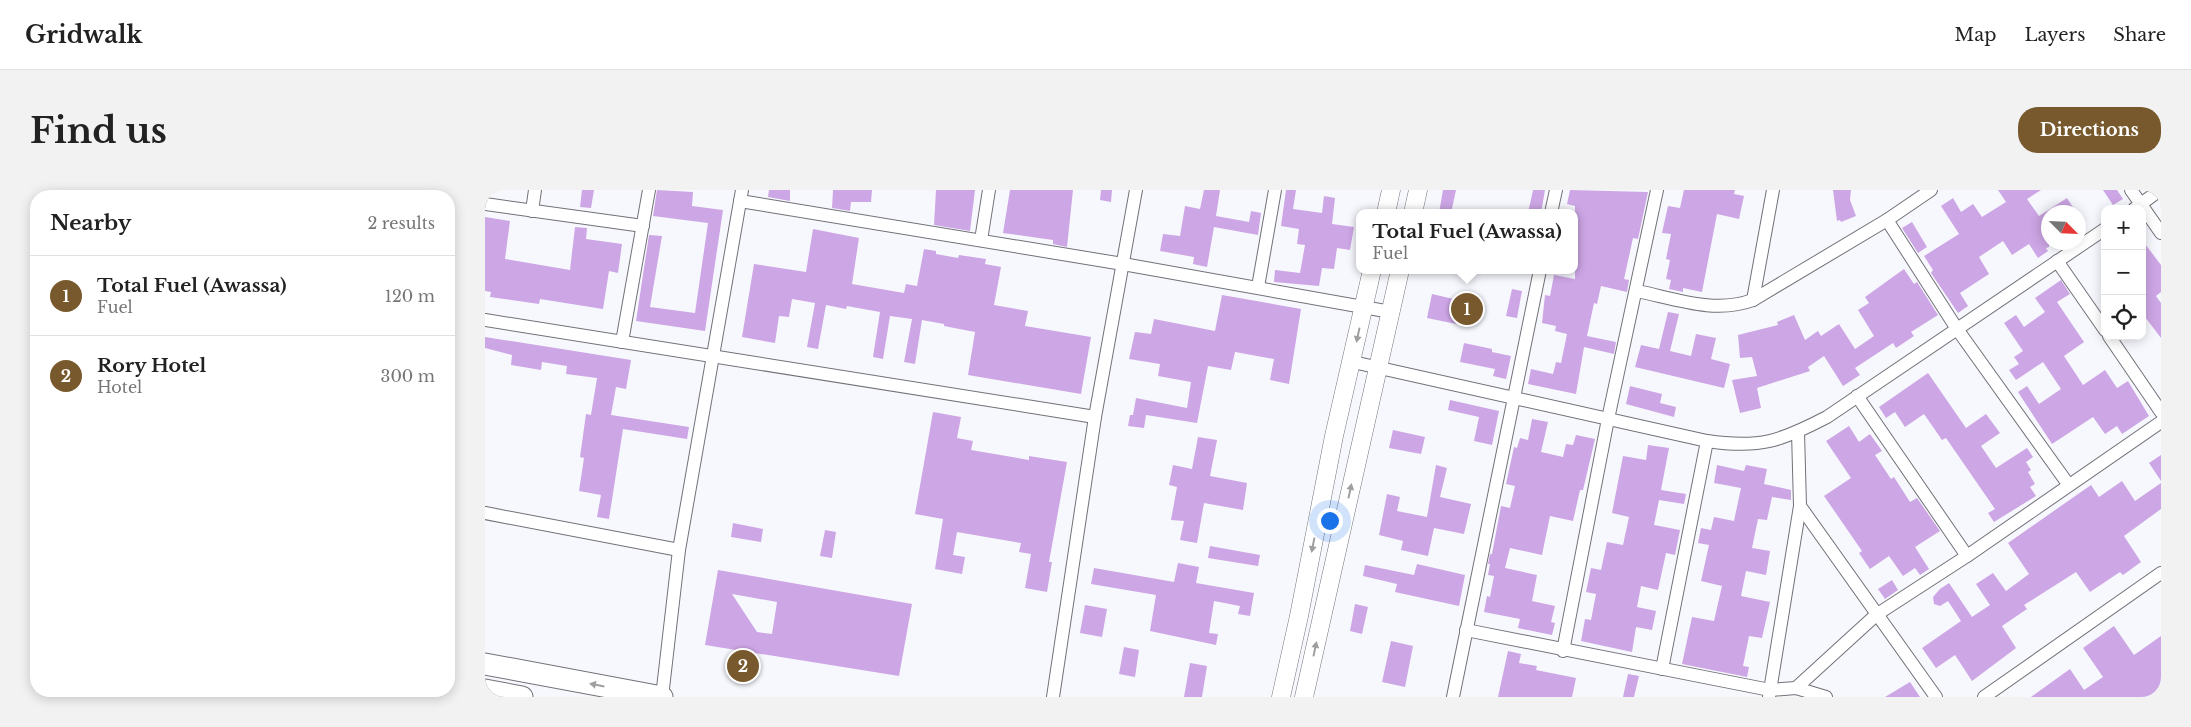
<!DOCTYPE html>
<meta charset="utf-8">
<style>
:root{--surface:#fff;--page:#f2f2f2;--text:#222;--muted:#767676;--line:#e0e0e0;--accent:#77592d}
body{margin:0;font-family:"Libre Baskerville",serif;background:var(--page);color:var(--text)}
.controls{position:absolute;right:15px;top:15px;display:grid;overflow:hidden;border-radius:10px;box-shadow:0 2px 12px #0003}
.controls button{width:45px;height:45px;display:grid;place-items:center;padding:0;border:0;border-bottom:1px solid var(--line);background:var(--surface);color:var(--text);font:25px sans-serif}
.compass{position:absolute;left:1556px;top:15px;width:45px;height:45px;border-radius:50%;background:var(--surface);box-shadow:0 2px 12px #0003;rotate:114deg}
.you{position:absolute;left:844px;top:330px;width:18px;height:18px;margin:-12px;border:4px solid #fff;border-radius:50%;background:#1a73e8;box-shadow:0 0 0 8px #1a73e833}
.badge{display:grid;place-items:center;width:32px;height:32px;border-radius:50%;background:var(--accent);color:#fff;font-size:16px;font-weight:700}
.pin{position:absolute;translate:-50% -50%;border:2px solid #fff;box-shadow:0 1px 5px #0006}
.popup{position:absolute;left:871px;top:19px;width:222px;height:65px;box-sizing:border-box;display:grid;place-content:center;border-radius:10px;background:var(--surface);filter:drop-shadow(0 1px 4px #0005);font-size:16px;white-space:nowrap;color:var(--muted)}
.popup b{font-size:19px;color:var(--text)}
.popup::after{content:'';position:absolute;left:50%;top:100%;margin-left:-10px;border:10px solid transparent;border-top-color:var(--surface)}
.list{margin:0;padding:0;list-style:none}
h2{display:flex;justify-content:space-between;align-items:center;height:65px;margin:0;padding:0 20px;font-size:21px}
h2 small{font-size:16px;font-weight:400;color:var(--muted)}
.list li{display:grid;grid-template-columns:32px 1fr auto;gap:15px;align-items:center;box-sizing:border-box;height:80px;padding:0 20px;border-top:1px solid var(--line)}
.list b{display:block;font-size:19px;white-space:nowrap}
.list p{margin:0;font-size:16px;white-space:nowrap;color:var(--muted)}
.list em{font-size:16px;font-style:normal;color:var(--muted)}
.icon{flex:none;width:28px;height:28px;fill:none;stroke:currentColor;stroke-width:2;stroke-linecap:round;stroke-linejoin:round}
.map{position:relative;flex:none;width:1676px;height:507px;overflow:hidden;border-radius:20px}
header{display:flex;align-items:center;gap:30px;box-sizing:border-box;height:70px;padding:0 25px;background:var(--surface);border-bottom:1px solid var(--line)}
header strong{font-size:24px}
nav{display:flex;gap:28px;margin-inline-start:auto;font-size:18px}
.intro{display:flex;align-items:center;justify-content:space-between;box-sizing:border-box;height:120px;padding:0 30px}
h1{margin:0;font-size:35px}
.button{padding:12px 22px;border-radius:20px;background:var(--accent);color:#fff;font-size:18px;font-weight:700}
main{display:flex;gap:30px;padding:0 30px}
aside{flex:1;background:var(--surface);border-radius:20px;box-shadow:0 2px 12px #0003}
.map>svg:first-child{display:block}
</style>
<header>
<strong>Gridwalk</strong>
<nav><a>Map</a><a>Layers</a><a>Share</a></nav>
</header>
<div class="intro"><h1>Find us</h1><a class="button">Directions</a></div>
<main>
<aside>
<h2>Nearby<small>2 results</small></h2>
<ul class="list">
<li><span class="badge">1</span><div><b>Total Fuel (Awassa)</b><p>Fuel</p></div><em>120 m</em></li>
<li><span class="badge">2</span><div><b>Rory Hotel</b><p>Hotel</p></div><em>300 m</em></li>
</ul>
</aside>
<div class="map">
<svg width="1676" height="507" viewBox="0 0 1676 507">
<rect width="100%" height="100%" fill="#f7f8fe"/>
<g fill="#cda6e5" fill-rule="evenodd">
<path d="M97 0H109L106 18 95 17Z"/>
<path d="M172 0 208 2 207 16 238 20 220 141 151 131 164 45 177 46 165 117 210 123 223 33 168 26Z"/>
<path d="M284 0H305V11L283 7Z"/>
<path d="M348 0H387L386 12H366L365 21 347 18Z"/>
<path d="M451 0H490L485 41 449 35Z"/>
<path d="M525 0H588L582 57 568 54V50L518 43Z"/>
<path d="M616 0H627L626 12 615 10Z"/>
<path d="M719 0H735L731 26 764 32 766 21 776 23 773 45 729 37 722 77 708 74 709 67 675 61 678 44 695 46 700 16 715 19Z"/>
<path d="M801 0H811L808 19 837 23 839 6 850 8 847 34 869 37 865 60 852 58 849 79 837 78 834 96 789 92 790 80 815 83 820 55 812 54 814 39 796 36Z"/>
<path d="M958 0H971L966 23H954Z"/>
<path d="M1048 0H1060L1056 23H1043Z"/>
<path d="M1085 0 1163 2 1153 49 1148 48 1139 89 1144 90 1142 102 1116 96 1112 114 1109 113 1102 146 1131 152 1129 164 1099 157 1091 204 1043 194 1046 179 1068 184 1071 172 1076 173 1082 144 1070 141 1071 136 1057 133 1060 105 1065 106 1069 85 1090 89V16L1082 14Z"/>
<path d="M1199 0H1250L1249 4 1259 6 1254 29 1232 24 1217 102 1198 98V102L1184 99 1186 90 1181 89 1185 70 1181 69 1186 44 1177 43 1183 16 1195 18Z"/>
<path d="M1348 0H1366L1365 10 1371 26 1356 32 1355 30 1352 31Z"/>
<path d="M1513 0H1556L1542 9 1554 26 1582 8 1591 22H1564V57L1561 58 1563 61 1553 68 1544 54 1527 65 1518 51 1494 67 1504 84 1475 103 1483 116 1473 123 1446 83 1448 80 1439 66 1474 44 1456 16 1468 8 1476 22 1488 14 1497 27 1521 12Z"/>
<path d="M1618 0H1632L1638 9 1628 15Z"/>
<path d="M0 27 25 31 20 69 85 80 90 37 102 38 101 49 137 54 133 83 124 81 118 119 55 109 54 114 5 107 6 102 0 101Z"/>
<path d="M1427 32 1442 57 1433 63 1417 38Z"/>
<path d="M328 39 374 48 367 94 419 103 421 94 432 96 439 59 451 61V64L473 68 474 65 501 69 500 74 516 77 509 115 543 121 540 136 606 147 596 204 483 185 490 142 459 136V134L437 130 430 174 419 172 427 129 405 126 398 169 388 167 395 122 362 116 361 119 341 115 333 159 322 157 330 113 307 109 304 127 294 126 290 153 257 147 269 74 321 82Z"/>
<path d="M1657 50 1676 75V102L1671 106 1676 113V148L1657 123Z"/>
<path d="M1419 79 1429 94 1432 92 1453 125 1426 142 1429 146 1411 158 1408 153 1370 178 1375 185 1358 196 1339 166 1323 177 1325 181 1272 198 1276 218 1255 223 1247 190 1272 186 1267 167 1255 168 1253 145 1293 135 1292 132 1309 125 1320 150 1333 141 1336 146 1354 134 1370 159 1389 146 1373 120 1384 113 1380 107Z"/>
<path d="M1576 90 1585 104 1572 112 1599 152 1579 166 1598 195 1620 180 1632 198 1643 191 1664 226 1637 244 1632 236 1620 244 1608 227 1567 254 1533 202 1542 196 1554 214 1576 199 1558 172 1531 190 1524 180 1534 174 1529 167 1538 161 1519 133 1531 125 1539 137 1560 122 1550 108Z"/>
<path d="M1027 99 1037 101 1032 128 1021 126Z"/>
<path d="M947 104 990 114 986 137 942 128Z"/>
<path d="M737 105 816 119 804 194 785 190 789 169 750 162 746 180 723 176 712 233 661 225 659 238 643 236 645 225H648L651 208 702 218 706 192 673 186 675 174 644 169 650 142 666 144 669 129 730 141Z"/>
<path d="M1183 122 1194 124 1185 161 1206 166 1211 144 1231 148 1226 169 1245 174 1239 198 1150 177 1156 155 1174 159Z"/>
<path d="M0 147 146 170 141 199 131 197 126 225 204 237 202 249 138 239 124 329 112 327 116 305 94 301 99 268 95 267 101 224 106 225 112 188 81 184 82 176 57 172 56 180 26 175 27 165 0 158Z"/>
<path d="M979 153 1007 159V162L1026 166 1021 189 1008 186 1010 179 975 172Z"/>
<path d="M1443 183 1481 238 1501 224 1515 243 1496 256 1511 278 1542 258 1548 267 1541 272 1546 280 1543 282 1550 294 1545 297 1551 306 1509 332 1503 323 1510 319 1461 248 1457 250 1439 224 1420 237 1410 222 1401 228 1394 217Z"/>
<path d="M1145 196 1177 204 1175 213 1191 217 1189 227 1141 214Z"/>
<path d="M965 210 1014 221 1007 255 989 251 994 227 963 220Z"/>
<path d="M448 222 476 227 472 248 488 251 486 260 544 270V266L582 272 564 372H567L562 402 540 398 546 364 534 362 536 353 472 342 468 365 480 367 477 384 450 379 458 329 430 324Z"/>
<path d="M1047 229 1063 232 1056 262 1078 267 1081 254 1088 255 1091 245 1110 249 1098 300H1095L1088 331 1065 326 1057 365 1025 358 1020 378 1052 385 1047 411 1070 416 1066 432 1070 433 1067 445 1033 438 1035 429 999 422 1002 406 1005 407 1009 386 1003 385 1005 374H1003L1005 364H1007L1016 316 1025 318 1030 296 1021 294 1029 257 1032 258 1035 248 1043 250Z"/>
<path d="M1364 236 1374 252 1385 244 1397 261 1390 265 1406 289 1409 287 1425 312 1432 308 1455 341 1430 357 1444 379 1435 385 1430 378 1418 386 1404 366 1385 379 1374 363 1377 361 1339 306 1366 288 1341 251Z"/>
<path d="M908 240 940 247 936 264 904 258Z"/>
<path d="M713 247 732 250 725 286 762 293 758 320 719 313 712 353 695 350 699 331 686 330 692 297 684 295 688 275 707 279Z"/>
<path d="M1163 255 1184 258 1176 300 1201 304 1199 314 1174 310 1169 335 1195 340 1190 365 1181 363 1173 400 1156 396 1152 417 1171 421 1167 440 1151 437 1147 462 1096 451 1100 429 1106 430 1111 404 1101 402 1106 378 1116 380 1122 352 1138 355 1144 327 1127 323 1138 266 1161 270Z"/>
<path d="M1676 265V291L1664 273Z"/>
<path d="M951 275 962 278 955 307 986 314 979 344 949 338 943 366 916 360 918 351 894 345 902 304 915 307 912 321 942 327Z"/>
<path d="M1232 275 1259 281 1261 275 1282 279 1279 294 1306 300V310L1287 307 1282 330 1273 329 1267 358 1285 361 1281 385 1261 381 1256 406 1285 412 1277 448 1264 446 1258 476 1264 477 1262 487 1197 474 1207 427 1229 431 1237 396 1216 391 1224 355 1213 353 1216 338 1226 340 1229 327 1249 331 1256 298 1229 293Z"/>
<path d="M1637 291 1650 311 1676 293V319L1639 346 1656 372 1638 385 1635 382 1605 402 1591 382 1539 415 1542 419 1517 436 1531 458 1487 491 1470 465 1451 478 1437 458 1476 431 1463 411 1455 416 1449 414 1448 407 1455 399 1464 393 1487 427 1505 415 1491 394 1508 383 1521 401 1544 384 1523 353 1606 295 1614 307Z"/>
<path d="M248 333 278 339 276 352 246 347Z"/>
<path d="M340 340 351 342 347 368 335 366Z"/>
<path d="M725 356 775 365 773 376 723 368Z"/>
<path d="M693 373 714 377 711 393 769 403 765 426 753 424 755 416 729 411 724 443 733 444 731 455 665 441 671 405 606 394 609 378 689 392Z"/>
<path d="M932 374 980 385 974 416 910 402 912 394 878 386 880 375 929 385Z"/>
<path d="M233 380 427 414 414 486 220 455ZM247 404 292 412 287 444 272 442Z"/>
<path d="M1407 390 1413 400 1400 409 1393 399Z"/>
<path d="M870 414 883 417 877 444 865 441Z"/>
<path d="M600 415 622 419 617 447 595 443Z"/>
<path d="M1629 436 1649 465 1676 446V507H1546L1585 479 1599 500 1618 487 1598 458Z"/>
<path d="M906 451 928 456 920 497 897 492Z"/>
<path d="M639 457 654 460 650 487 634 484Z"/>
<path d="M1023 461 1036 464 1034 473 1052 476 1051 480 1091 488 1087 507H1013Z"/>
<path d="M705 473 722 476 717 507H699Z"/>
<path d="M1143 484 1154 486 1149 507H1138Z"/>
<path d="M1425 492 1435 507H1400Z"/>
</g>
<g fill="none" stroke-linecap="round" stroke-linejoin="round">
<defs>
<g id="minor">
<path d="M1646 0 1676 43"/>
<path d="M255 11 638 74 906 122"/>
<path d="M0 14 158 36"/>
<path d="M1649 19 1675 0"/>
<path d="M47 21 50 0"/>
<path d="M1066 23 1071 0"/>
<path d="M1402 30 1472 139 1583 294"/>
<path d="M496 50 504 0"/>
<path d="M1572 71 1620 140"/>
<path d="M773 97 790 0"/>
<path d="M1152 101C1191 109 1230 124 1268 110L1402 30 1446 0"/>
<path d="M1268 110 1288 0"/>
<path d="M0 130 610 227"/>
<path d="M1624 146 1676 222"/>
<path d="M137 152 164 0"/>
<path d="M868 172 1222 251C1275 259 1296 251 1342 227L1620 39"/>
<path d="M1372 206 1482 366"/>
<path d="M1315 316 1451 507"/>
<path d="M0 323 194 360"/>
<path d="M981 440 1285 500 1311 498 1341 507"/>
<path d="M1078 461 1123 229 1172 0"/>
<path d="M1177 479 1222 251"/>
<path d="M1311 498 1391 425 1482 366 1676 232"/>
<path d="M177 507 194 360 257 0"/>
<path d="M568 507 610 227 651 0"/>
<path d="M968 507 1055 80"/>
<path d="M1284 507 1315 316 1313 242"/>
<path d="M1499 507 1676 383"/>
</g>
<g id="secondary">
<path d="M901 23 906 0"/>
<path d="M928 23 933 0"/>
<path d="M796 507 814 426 849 246 887 80"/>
<path d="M819 507 915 80"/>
</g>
<g id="trunk">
<path d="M0 474 177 507"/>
<path d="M0 500 37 507"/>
</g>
</defs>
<use href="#minor" stroke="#717178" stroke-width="14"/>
<use href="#secondary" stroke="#717178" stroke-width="19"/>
<use href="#trunk" stroke="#717178" stroke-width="23"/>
<use href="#minor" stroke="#fff" stroke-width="12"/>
<use href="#secondary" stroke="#fff" stroke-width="18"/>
<use href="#trunk" stroke="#fff" stroke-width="21"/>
</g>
<defs><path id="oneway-solid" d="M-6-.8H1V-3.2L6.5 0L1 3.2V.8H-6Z" transform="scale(1.25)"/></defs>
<g fill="#9f9fa0">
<use href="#oneway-solid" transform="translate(873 145) rotate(102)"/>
<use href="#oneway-solid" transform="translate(865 301) rotate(-78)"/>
<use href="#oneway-solid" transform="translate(828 355) rotate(101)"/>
<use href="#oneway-solid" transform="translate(830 459) rotate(-78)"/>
<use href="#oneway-solid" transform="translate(112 495) rotate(-169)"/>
</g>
</svg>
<div class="controls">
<button>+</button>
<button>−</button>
<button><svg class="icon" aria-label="locate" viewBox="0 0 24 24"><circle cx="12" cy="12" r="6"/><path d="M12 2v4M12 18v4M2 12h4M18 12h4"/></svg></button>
</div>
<svg class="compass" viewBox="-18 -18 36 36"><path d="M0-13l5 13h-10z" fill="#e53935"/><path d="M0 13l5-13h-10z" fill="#767676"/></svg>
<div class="you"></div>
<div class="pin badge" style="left:982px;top:119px">1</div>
<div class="popup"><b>Total Fuel (Awassa)</b>Fuel</div>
<div class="pin badge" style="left:258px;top:476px">2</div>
</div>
</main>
